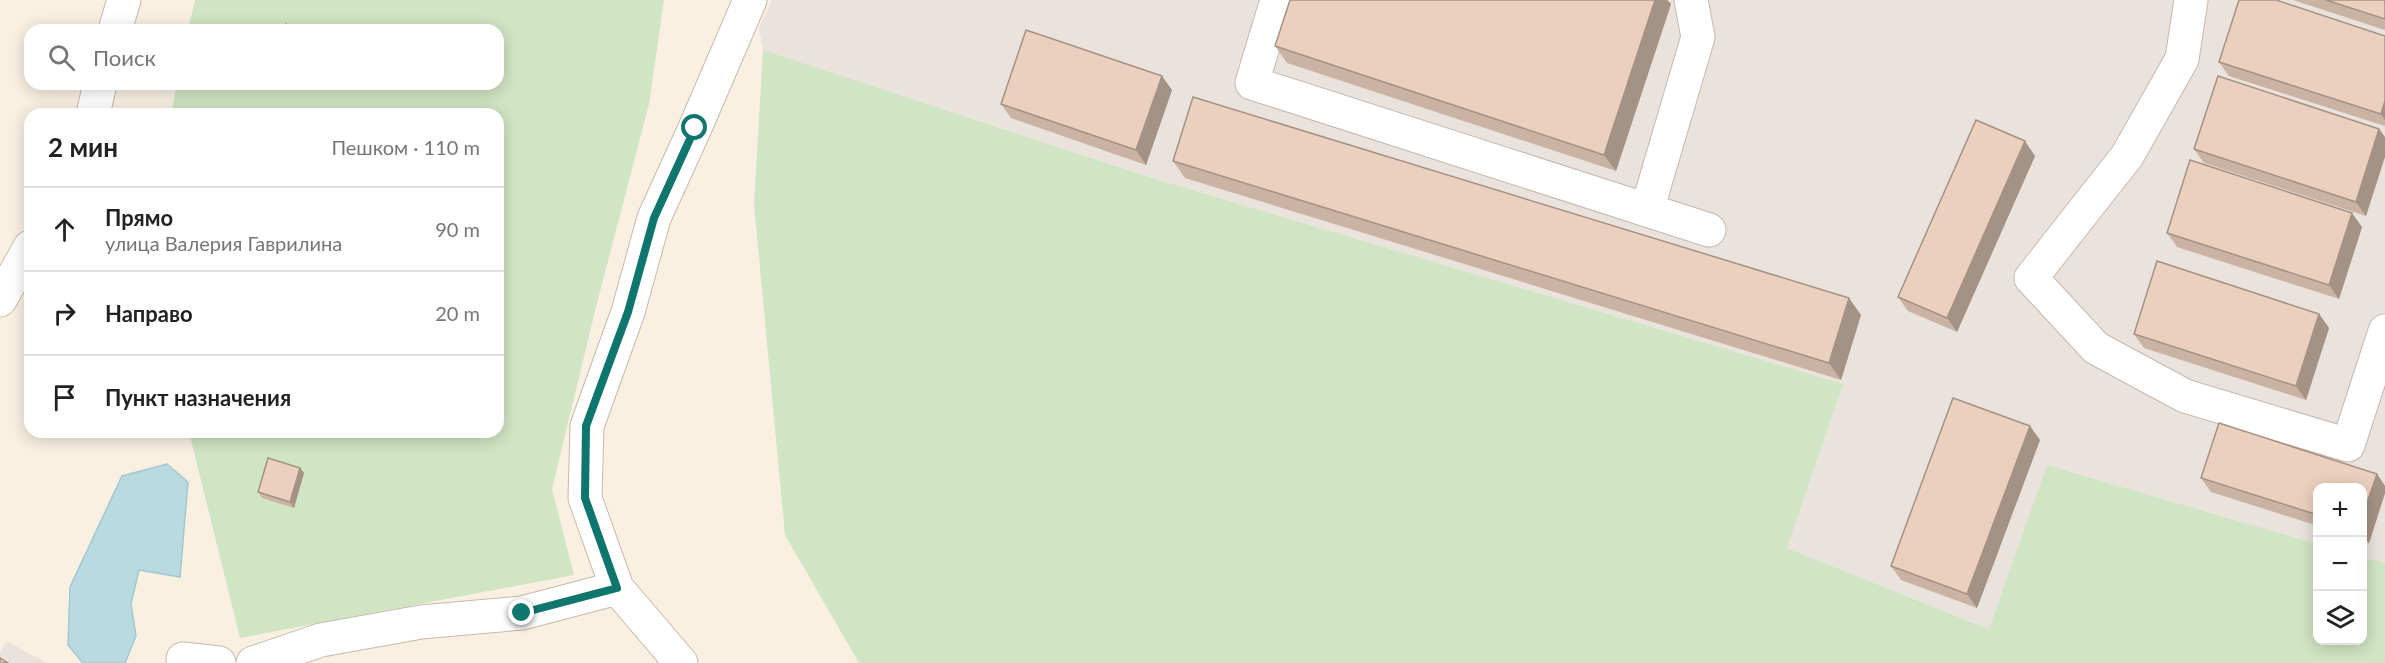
<!DOCTYPE html>
<html lang="ru">
<meta charset="utf-8">
<style>
:root{--surface:#fff;--page:#f2f2f2;--text:#222;--muted:#767676;--line:#e0e0e0}
body{margin:0;font-family:Lato,sans-serif;background:var(--page);color:var(--text)}
.controls{position:absolute;right:18px;bottom:18px;display:grid;overflow:hidden;border-radius:12px;box-shadow:0 3px 15px #0003}
.controls button{width:54px;height:54px;display:grid;place-items:center;padding:0;border:0;border-bottom:2px solid var(--line);background:var(--surface);color:var(--text);font:30px sans-serif}
.stop{position:absolute;width:18px;height:18px;margin:-14px;border:4px solid #0f766e;border-radius:50%;background:#fff}
.stop.end{background:#0f766e;border-color:#fff;box-shadow:0 2px 6px #0008}
.list{margin:0;padding:0;list-style:none}
h2{display:flex;justify-content:space-between;align-items:center;height:78px;margin:0;padding:0 24px;font-size:26px}
h2 small{font-size:20px;font-weight:400;color:var(--muted)}
.list li{display:grid;grid-template-columns:39px 1fr auto;gap:18px;align-items:center;box-sizing:border-box;height:84px;padding:0 24px;border-top:2px solid var(--line)}
.list b{display:block;font-size:22px;white-space:nowrap}
.list p{margin:0;font-size:20px;white-space:nowrap;color:var(--muted)}
.list em{font-size:20px;font-style:normal;color:var(--muted)}
.icon{flex:none;width:33px;height:33px;fill:none;stroke:currentColor;stroke-width:2;stroke-linecap:round;stroke-linejoin:round}
.map{position:relative;flex:none;width:2385px;height:663px;overflow:hidden}
.search{position:absolute;background:var(--surface);box-shadow:0 3px 15px #0003;left:24px;top:24px;width:480px;height:66px;display:flex;align-items:center;gap:15px;box-sizing:border-box;padding:0 21px;border-radius:18px;color:var(--muted);font-size:22px}
.panel{position:absolute;background:var(--surface);box-shadow:0 3px 15px #0003;left:24px;top:108px;width:480px;height:330px;border-radius:18px}
.map>svg:first-child{display:block}
</style>
<div class="map">
<svg width="2385" height="663" viewBox="0 0 2385 663">
<rect width="100%" height="100%" fill="#f9f0e2"/>
<g fill="#e9e2dd">
<path d="M772 0H2385V563L2363 557 2362 488H2318L2317 544 2047 465 1990 629 1787 548 1843 384 1149 177 763 50 759 28Z"/>
<path d="M6 641 47 663H0V652Z"/>
</g>
<g fill="#d0e5c3">
<path d="M195 0H664L649 104 596 307 552 489 574 575 240 638 189 432H498V114H171L177 84H498V30H188Z"/>
<path d="M763 50 1149 177 1843 384 1787 548 1989 629 2047 465 2317 544 2318 640H2362L2363 557 2385 563V663H859L785 535 754 204Z"/>
</g>
<path fill="#b9dae0" stroke="#a1c9d1" stroke-width="1.5" d="M167 464 188 482 180 577 139 570 131 604 136 636 125 663H83L68 645 70 587 122 476Z"/>
<g fill="none" stroke-linecap="round" stroke-linejoin="round">
<defs>
<g id="minor">
<path d="M1277 0 1252 83 1709 230"/>
<path d="M2191 0 2182 59 2127 156 2031 278 2096 348 2185 396 2348 445 2385 331"/>
<path d="M115 30 124 0"/>
<path d="M93 114 100 84"/>
<path d="M1647 210 1698 37 1691 0"/>
<path d="M0 300 30 247"/>
<path d="M183 659 219 663"/>
<path d="M253 663 321 640 421 622 522 613 617 588"/>
<path d="M681 663 617 588 585 498 587 426 628 312 654 218 695 128 750 0"/>
</g>
</defs>
<use href="#minor" stroke="#c8b8aa" stroke-width="35"/>
<use href="#minor" stroke="#fff" stroke-width="33"/>
</g>
<g fill="#cab3a3">
<path d="M1290 0H1667L1671 4 1616 171 1287 63 1275 46Z"/>
<path d="M2293 0H2385V30Z"/>
<path d="M2385 36V126L2229 76 2219 62Z"/>
<path d="M1172 90 1146 165 1011 118 1001 104Z"/>
<path d="M2385 137 2366 216 2204 163 2194 149Z"/>
<path d="M2035 156 1957 332 1908 311 1898 297Z"/>
<path d="M1173 161 1861 315 1841 380 1185 178Z"/>
<path d="M2362 227 2339 299 2177 247 2167 233Z"/>
<path d="M2319 314 2329 328 2306 400 2144 348 2134 334Z"/>
<path d="M2040 440 1977 608 1901 580 1891 566Z"/>
<path d="M304 473 294 508 262 498 258 492Z"/>
<path d="M2377 474 2385 486V493L2369 543 2362 541V488H2318V526L2211 492 2201 478Z"/>
</g>
<g fill="#a49284">
<path d="M1655 0H1667L1671 4 1616 171 1604 155Z"/>
<path d="M1162 76 1172 90 1146 165 1136 150Z"/>
<path d="M2385 101V120L2381 114Z"/>
<path d="M2379 129 2385 137V157L2366 216 2356 202Z"/>
<path d="M2025 141 2035 156 1957 332 1947 318Z"/>
<path d="M2352 213 2362 227 2339 299 2329 285Z"/>
<path d="M1849 298 1861 315 1841 380 1829 363Z"/>
<path d="M2319 314 2329 328 2306 400 2296 386Z"/>
<path d="M2030 426 2040 440 1977 608 1967 594Z"/>
<path d="M300 468 304 473 294 508 290 502Z"/>
<path d="M2377 474 2385 486V493L2369 543 2362 534V517Z"/>
</g>
<g fill="#ebd0bd" stroke="#a49284" stroke-width="1.5">
<path d="M1290 0H1655L1604 155 1275 46Z"/>
<path d="M2239 0H2276L2385 36V101L2381 114 2219 62Z"/>
<path d="M2326 0H2385V19Z"/>
<path d="M286 24 294 30H282Z"/>
<path d="M1026 30 1162 76 1136 150 1001 104Z"/>
<path d="M2218 76 2379 129 2356 202 2194 149Z"/>
<path d="M1193 97 1849 298 1829 363 1173 161Z"/>
<path d="M1976 120 2025 141 1947 318 1898 297Z"/>
<path d="M2190 160 2352 213 2329 285 2167 233Z"/>
<path d="M2157 261 2319 314 2296 386 2134 334Z"/>
<path d="M1953 398 2030 426 1967 594 1891 566Z"/>
<path d="M2219 423 2377 474 2362 517V488H2318V515L2201 478Z"/>
<path d="M268 458 300 468 290 502 258 492Z"/>
<path d="M0 658 8 663H0Z"/>
</g>
<g fill="none" stroke-linecap="round" stroke-linejoin="round">
<path stroke="#0f766e" stroke-width="8" d="M522 613 617 588 585 498 586 426 628 312 654 218 695 128"/>
</g>
</svg>
<div class="controls">
<button>+</button>
<button>−</button>
<button><svg class="icon" aria-label="layers" viewBox="0 0 24 24"><path d="M12 4l9 5-9 5-9-5zM3 14l9 5 9-5"/></svg></button>
</div>
<div class="stop" style="left:695px;top:128px"></div>
<div class="stop end" style="left:522px;top:613px"></div>
<div class="search"><svg class="icon" aria-label="search" viewBox="0 0 24 24"><circle cx="10" cy="10" r="6"/><path d="M15 15l6 6"/></svg>Поиск</div>
<section class="panel">
<h2>2 мин<small>Пешком · 110 m</small></h2>
<ul class="list">
<li><svg class="icon" aria-label="ahead" viewBox="0 0 24 24"><path d="M12 20V5M6 11l6-6 6 6"/></svg><div><b>Прямо</b><p>улица Валерия Гаврилина</p></div><em>90 m</em></li>
<li><svg class="icon" aria-label="right" viewBox="0 0 24 24"><path d="M7 20v-9h11M14 6l5 5-5 5"/></svg><div><b>Направо</b></div><em>20 m</em></li>
<li><svg class="icon" aria-label="arrive" viewBox="0 0 24 24"><path d="M6 21V4h12l-3 4 3 4H6"/></svg><div><b>Пункт назначения</b></div></li>
</ul>
</section>
</div>
